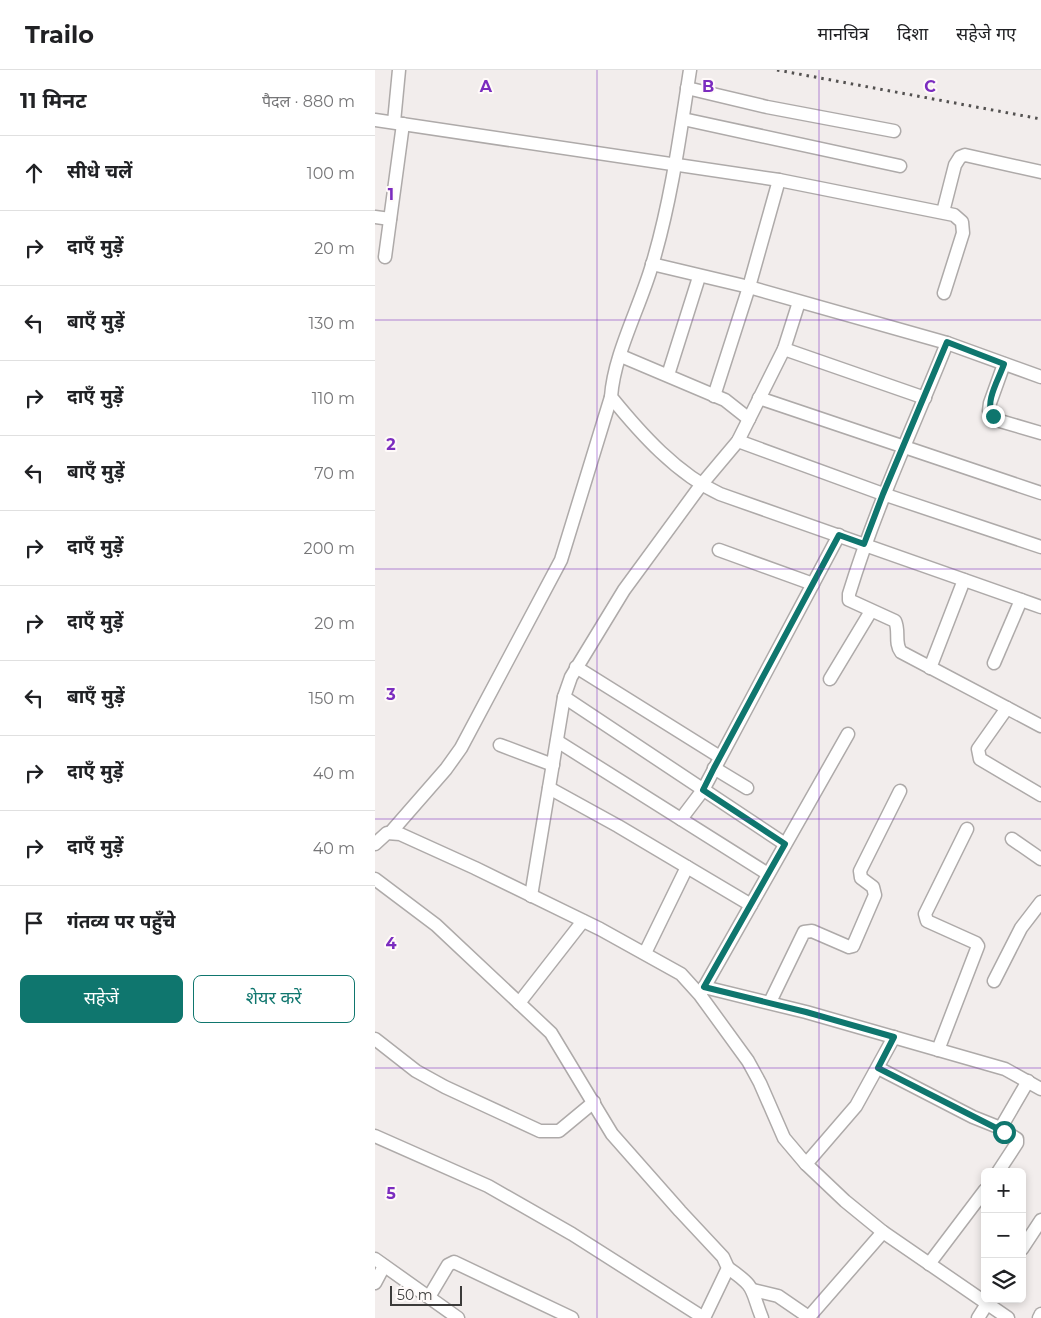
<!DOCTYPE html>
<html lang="hi">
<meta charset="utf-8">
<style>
:root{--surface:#fff;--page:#f2f2f2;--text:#202124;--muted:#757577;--line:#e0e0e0;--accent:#0f766e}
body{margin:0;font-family:Montserrat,"Noto Sans Devanagari",sans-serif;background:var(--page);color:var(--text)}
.controls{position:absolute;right:15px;bottom:15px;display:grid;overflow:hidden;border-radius:8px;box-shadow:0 2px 8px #0003}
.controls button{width:45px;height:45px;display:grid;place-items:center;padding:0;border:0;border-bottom:1px solid var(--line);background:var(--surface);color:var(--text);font:25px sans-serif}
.scale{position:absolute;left:15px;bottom:12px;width:72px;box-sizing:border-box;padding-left:5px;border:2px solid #3c3b3a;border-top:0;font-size:14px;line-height:18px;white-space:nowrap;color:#3c3b3a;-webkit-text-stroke:4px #fffaf9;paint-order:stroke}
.stop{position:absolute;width:15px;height:15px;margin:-11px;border:4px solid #0f766e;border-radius:50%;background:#fff}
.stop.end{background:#0f766e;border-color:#fff;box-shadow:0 1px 5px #0008}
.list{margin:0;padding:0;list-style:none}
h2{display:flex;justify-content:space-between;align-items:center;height:65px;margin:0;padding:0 20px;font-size:21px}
h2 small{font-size:16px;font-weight:400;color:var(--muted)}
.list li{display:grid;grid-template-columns:32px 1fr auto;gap:15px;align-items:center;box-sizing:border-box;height:75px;padding:0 20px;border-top:1px solid var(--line)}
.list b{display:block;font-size:19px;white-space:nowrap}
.list em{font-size:16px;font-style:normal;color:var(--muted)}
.actions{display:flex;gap:10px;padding:15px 20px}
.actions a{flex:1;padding:11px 0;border:1px solid var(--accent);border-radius:8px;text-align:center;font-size:18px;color:var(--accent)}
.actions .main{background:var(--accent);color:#fff}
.icon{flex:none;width:28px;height:28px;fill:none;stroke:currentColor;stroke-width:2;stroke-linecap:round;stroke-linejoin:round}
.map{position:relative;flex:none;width:666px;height:1248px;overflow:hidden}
header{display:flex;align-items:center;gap:30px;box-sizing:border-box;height:70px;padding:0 25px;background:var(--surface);border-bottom:1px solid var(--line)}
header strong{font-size:24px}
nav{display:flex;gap:28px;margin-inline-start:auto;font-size:18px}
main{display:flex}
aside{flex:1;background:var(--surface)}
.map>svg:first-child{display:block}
</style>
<header>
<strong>Trailo</strong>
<nav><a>मानचित्र</a><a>दिशा</a><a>सहेजे गए</a></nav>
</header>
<main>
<aside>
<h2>11 मिनट<small>पैदल · 880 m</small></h2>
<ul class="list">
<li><svg class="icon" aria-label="ahead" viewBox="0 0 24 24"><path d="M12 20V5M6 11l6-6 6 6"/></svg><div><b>सीधे चलें</b></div><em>100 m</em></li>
<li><svg class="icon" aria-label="right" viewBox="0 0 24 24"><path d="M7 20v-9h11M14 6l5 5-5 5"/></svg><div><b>दाएँ मुड़ें</b></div><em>20 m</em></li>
<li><svg class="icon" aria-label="left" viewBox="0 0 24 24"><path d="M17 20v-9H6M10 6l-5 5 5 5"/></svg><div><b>बाएँ मुड़ें</b></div><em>130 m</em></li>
<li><svg class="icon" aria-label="right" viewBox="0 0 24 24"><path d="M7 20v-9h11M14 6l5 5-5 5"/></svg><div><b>दाएँ मुड़ें</b></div><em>110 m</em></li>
<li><svg class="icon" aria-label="left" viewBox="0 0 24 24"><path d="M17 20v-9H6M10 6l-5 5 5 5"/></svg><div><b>बाएँ मुड़ें</b></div><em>70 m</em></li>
<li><svg class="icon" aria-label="right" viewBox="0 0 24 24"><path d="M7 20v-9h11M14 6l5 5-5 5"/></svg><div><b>दाएँ मुड़ें</b></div><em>200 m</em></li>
<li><svg class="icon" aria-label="right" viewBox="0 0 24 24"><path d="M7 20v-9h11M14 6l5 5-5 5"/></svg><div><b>दाएँ मुड़ें</b></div><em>20 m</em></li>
<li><svg class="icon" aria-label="left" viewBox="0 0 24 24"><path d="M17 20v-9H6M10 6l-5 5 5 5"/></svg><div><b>बाएँ मुड़ें</b></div><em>150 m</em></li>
<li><svg class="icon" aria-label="right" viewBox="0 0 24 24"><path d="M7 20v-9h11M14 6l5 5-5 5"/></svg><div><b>दाएँ मुड़ें</b></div><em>40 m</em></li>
<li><svg class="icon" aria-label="right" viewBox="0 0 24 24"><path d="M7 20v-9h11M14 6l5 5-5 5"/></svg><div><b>दाएँ मुड़ें</b></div><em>40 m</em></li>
<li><svg class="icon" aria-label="arrive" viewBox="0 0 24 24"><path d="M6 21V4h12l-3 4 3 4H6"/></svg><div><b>गंतव्य पर पहुँचे</b></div></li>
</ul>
<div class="actions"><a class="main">सहेजें</a><a>शेयर करें</a></div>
</aside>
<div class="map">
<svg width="666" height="1248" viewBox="0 0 666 1248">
<rect width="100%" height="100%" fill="#f2edec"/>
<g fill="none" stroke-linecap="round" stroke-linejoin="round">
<defs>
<g id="minor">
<path d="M315 0C305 65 296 132 277 195 265 237 239 284 236 327 266 364 302 404 345 424L666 537"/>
<path d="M312 18 392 37 519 61"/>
<path d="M308 49 525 96"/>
<path d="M0 50 404 110 579 145 587 152 588 163 569 223"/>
<path d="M19 52 24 0"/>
<path d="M568 142 580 95 585 87 590 85 666 102"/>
<path d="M0 147 15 149"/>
<path d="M10 187 28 54"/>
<path d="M277 194 374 217 572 273 666 307"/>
<path d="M572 273C538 358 501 436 474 524V530L520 551C525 561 519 573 526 582L666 656"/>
<path d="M409 279 550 328"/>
<path d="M246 286 350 330 374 349 409 279 424 232"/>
<path d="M629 294 615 333 614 341 625 351 666 363"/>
<path d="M293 305 324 207"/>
<path d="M339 326 374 217 404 110"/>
<path d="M384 328 666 423"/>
<path d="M363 371 508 424 666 477"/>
<path d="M344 480 438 514"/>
<path d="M619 593 646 530"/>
<path d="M201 597 345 687"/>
<path d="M555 598 589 510"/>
<path d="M455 609 496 541"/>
<path d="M189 627 410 774"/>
<path d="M632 638 603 679 605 689 666 725"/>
<path d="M182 671 393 804"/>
<path d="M125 675 178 695"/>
<path d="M339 698 372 718"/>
<path d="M174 718 243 756 376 835"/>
<path d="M306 749 328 720 464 465"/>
<path d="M16 762 71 699 86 678 186 490 236 327"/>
<path d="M637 769 666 789"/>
<path d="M0 774 12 763 25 764 100 798 225 859 306 904 325 925 373 991 385 1013 409 1068 431 1094 470 1131 508 1162 633 1248"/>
<path d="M0 809 61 855 176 963 237 1064 305 1141 348 1187 353 1198 329 1248"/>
<path d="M156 826 189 627 196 607 249 520 326 415 363 371 374 349"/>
<path d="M270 883 312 797"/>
<path d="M619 911 646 858 666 832"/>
<path d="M329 917 431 942 630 999 666 1019"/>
<path d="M326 923 473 664"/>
<path d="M395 932 429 862 437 861 474 877 478 876 500 825 498 817 486 808 485 801 525 721"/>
<path d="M144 933 208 851"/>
<path d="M0 969 41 1001 70 1017 165 1061H184L219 1032"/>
<path d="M563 980 603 876 601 873 552 851 550 844 592 759"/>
<path d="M503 998 598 1047 628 1059"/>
<path d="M0 1066 113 1116 197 1164 329 1248"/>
<path d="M431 1094 481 1036 519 967"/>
<path d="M623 1102 642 1073V1069L629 1061 628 1054 653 1011"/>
<path d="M647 1179 666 1150"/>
<path d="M0 1189 83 1248"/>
<path d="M554 1194 610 1120"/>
<path d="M353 1198C382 1218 375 1218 387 1248"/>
<path d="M0 1213 9 1196"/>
<path d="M378 1220 403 1226 435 1248"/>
<path d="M54 1227 73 1195 79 1192 197 1248"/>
<path d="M434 1247 508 1162"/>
<path d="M603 1248 615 1229"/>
<path d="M664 1248 666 1244"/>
</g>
</defs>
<use href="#minor" stroke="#aeaaa9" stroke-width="15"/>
<use href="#minor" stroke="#fff" stroke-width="12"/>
<path stroke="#535150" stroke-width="3" stroke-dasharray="2.5 5" stroke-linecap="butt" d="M402 0 666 49"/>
</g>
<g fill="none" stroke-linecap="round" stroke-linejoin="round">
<path stroke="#0f766e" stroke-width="6" d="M618 346C609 332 624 309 629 294L572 272 508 424 489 474 464 465 339 698 328 720 410 774 329 917 431 942 519 967 503 998 629 1062"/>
</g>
<path fill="none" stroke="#7b2cbf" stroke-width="1" stroke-opacity="0.55" d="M222 0V1248M444 0V1248M0 250H666M0 499H666M0 749H666M0 998H666"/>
<g font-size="16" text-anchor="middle" font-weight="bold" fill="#7b2cbf" stroke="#fffaf9" stroke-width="4" stroke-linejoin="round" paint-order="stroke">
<text x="111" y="22">A</text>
<text x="333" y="22">B</text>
<text x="555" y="22">C</text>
<text x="16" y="130">1</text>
<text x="16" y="380">2</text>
<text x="16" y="630">3</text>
<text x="16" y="879">4</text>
<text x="16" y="1129">5</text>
</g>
</svg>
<div class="controls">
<button>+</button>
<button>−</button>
<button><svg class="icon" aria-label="layers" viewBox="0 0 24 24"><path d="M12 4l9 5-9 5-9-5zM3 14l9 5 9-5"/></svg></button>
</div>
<div class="scale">50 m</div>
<div class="stop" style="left:629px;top:1062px"></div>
<div class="stop end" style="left:618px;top:346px"></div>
</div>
</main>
